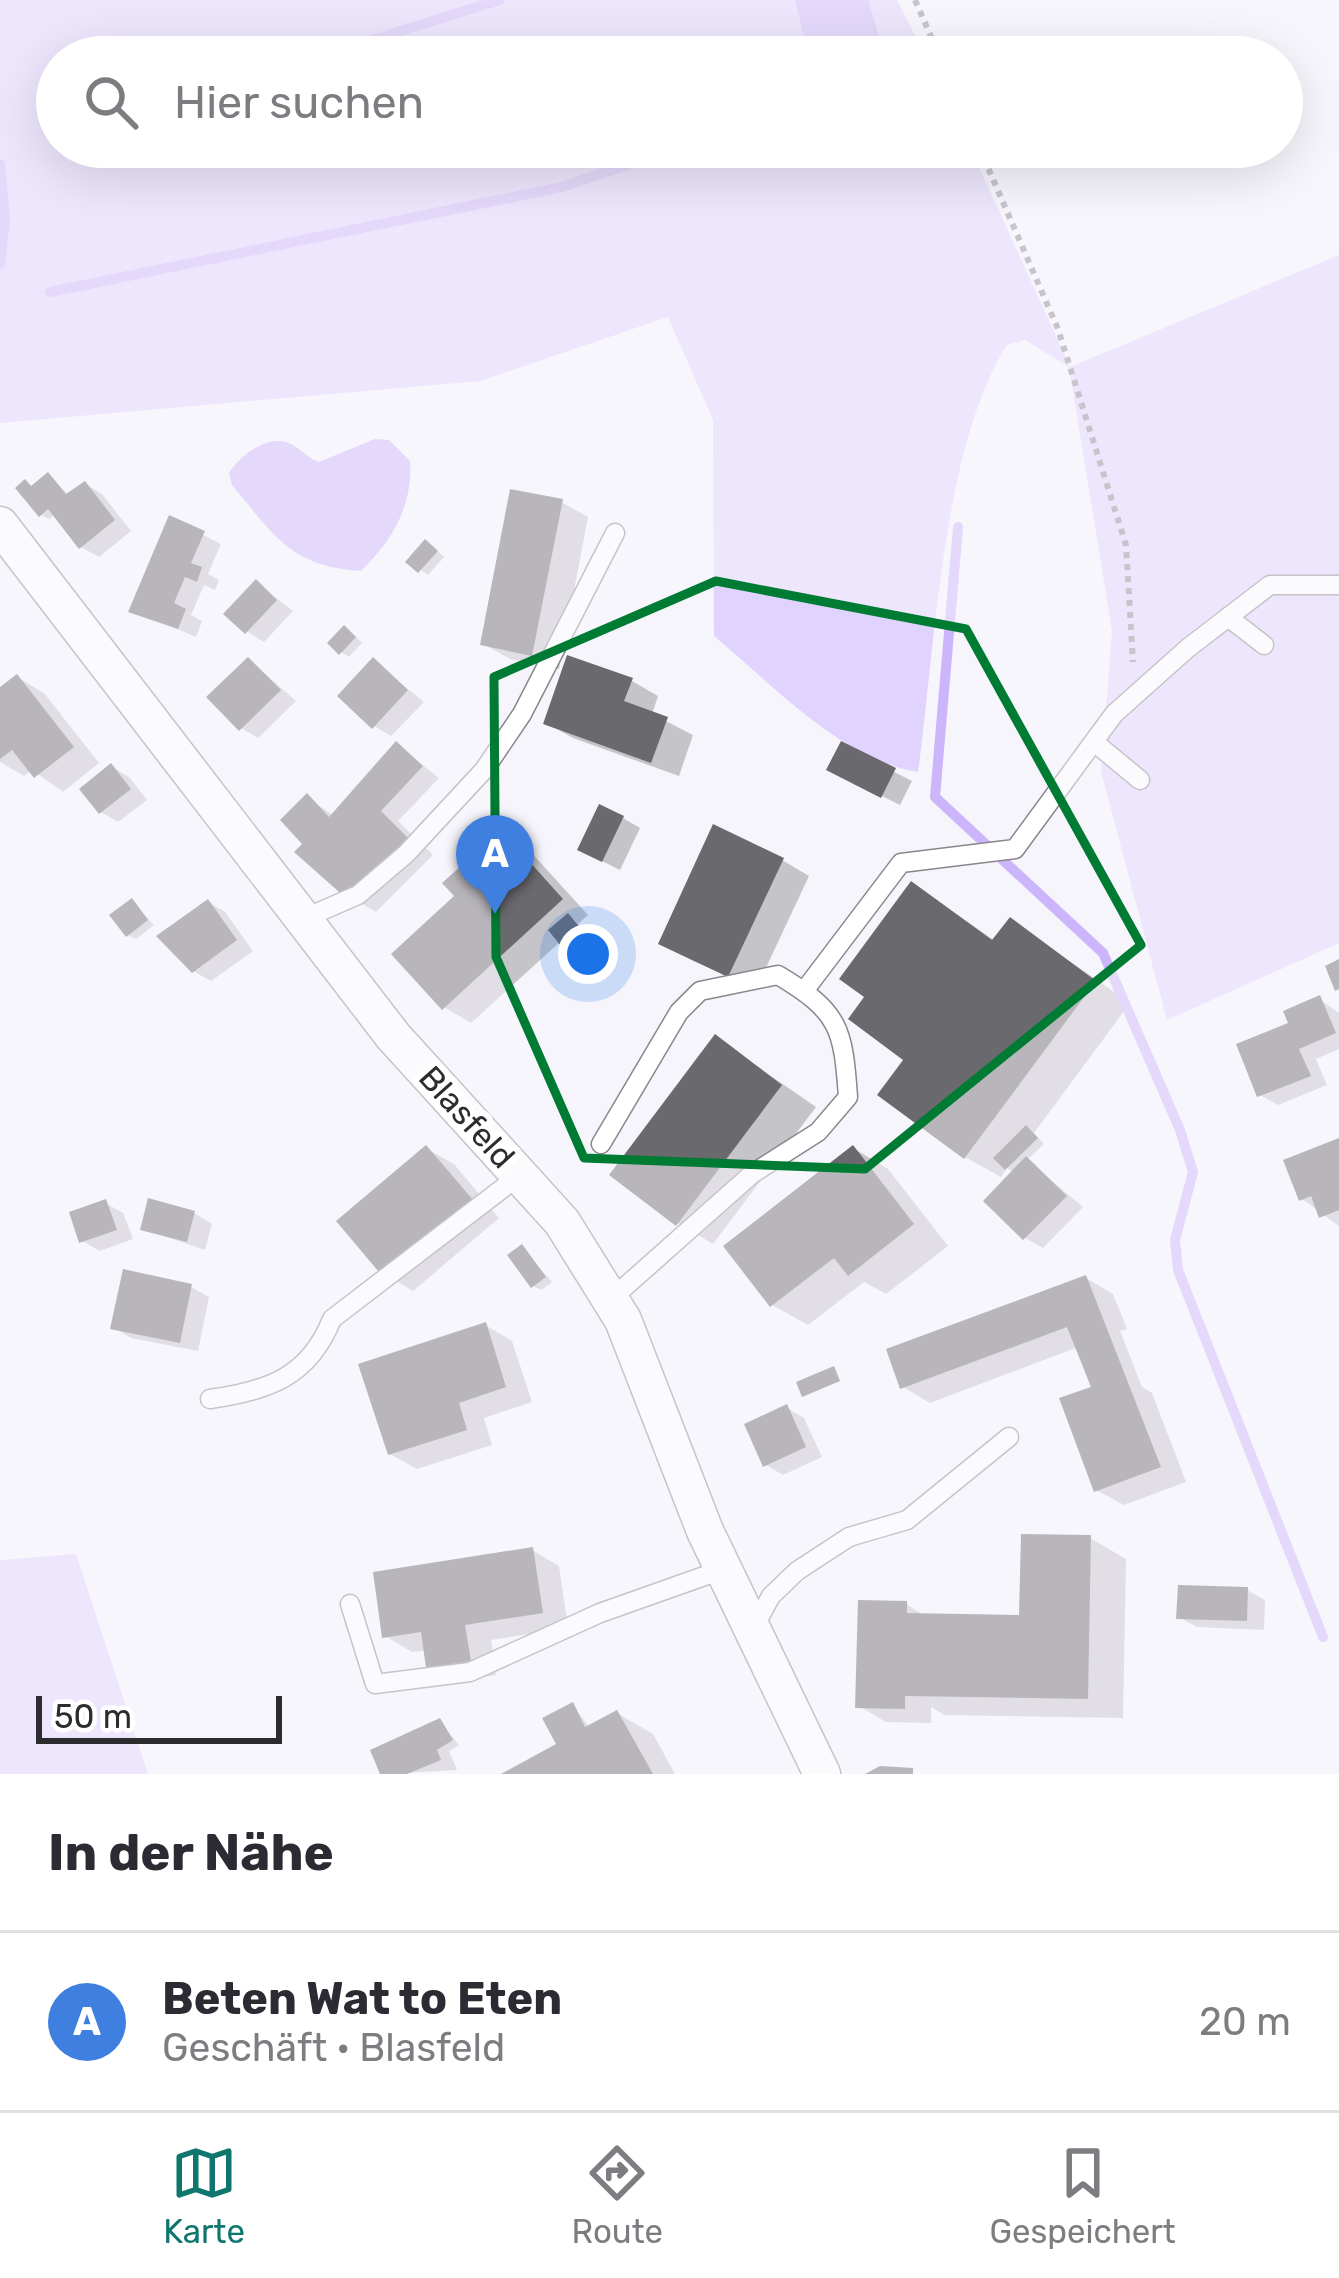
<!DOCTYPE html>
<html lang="de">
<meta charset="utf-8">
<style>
:root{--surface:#fff;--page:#f7f7f7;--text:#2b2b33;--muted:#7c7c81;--line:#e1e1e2;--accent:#0f766e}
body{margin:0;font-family:Rubik,sans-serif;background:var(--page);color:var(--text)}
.scale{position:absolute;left:36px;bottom:30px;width:246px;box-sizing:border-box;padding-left:12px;border:6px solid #2c2b2e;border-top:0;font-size:33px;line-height:42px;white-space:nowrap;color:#2c2b2e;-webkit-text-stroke:9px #fff;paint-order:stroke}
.you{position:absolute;left:588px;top:954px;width:42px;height:42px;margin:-30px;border:9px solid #fff;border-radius:50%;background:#1a73e8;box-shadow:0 0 0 18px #1a73e833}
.badge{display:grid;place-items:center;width:78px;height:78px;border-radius:50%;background:var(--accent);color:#fff;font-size:39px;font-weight:700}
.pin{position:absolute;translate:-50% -99px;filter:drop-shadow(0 3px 6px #0008)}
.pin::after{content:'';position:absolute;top:63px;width:42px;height:36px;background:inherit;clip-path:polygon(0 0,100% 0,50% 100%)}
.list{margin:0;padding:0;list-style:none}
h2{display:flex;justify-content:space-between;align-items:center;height:156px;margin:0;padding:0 48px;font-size:51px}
h2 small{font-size:39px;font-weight:400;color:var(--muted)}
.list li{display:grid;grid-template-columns:78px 1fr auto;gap:36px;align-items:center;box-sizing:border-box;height:180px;padding:0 48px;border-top:3px solid var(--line)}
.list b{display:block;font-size:45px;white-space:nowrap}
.list p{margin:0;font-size:39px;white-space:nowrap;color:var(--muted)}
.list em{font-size:39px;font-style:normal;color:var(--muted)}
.icon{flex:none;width:66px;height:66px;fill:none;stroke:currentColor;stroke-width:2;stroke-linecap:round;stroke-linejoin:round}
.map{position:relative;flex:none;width:1339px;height:1774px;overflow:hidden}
.search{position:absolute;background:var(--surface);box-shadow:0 12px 48px #0002;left:36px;right:36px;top:36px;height:132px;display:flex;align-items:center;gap:30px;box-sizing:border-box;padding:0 42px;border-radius:66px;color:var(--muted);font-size:45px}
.sheet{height:336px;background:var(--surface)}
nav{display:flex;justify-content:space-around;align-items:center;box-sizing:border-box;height:168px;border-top:3px solid var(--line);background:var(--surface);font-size:33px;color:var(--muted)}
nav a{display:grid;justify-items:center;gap:6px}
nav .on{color:var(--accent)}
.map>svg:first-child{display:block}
</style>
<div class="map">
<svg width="1339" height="1774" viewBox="0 0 1339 1774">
<rect width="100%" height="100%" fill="#f7f5fc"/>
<g fill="#e0d3fe">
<path d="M0 0H897L926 57H57V147H970L1070 367 1339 255V943L1167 1020 1101 772 1112 631 1069 367 1025 340 1007 345C942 447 935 649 918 772 839 758 774 686 714 636L713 420 668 317 480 381 0 423Z"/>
<path d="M76 1554 148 1774H0V1560Z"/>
</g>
<g fill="#ccb5fa">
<path d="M795 0H868L880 40 875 57H809Z"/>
<path d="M375 439 389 440 410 461C413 506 392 541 361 571 290 567 274 535 232 485L229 473C240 455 273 429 296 447 305 453 307 457 319 462Z"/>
</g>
<g fill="#0003">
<path d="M48 476 70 496 85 484 102 494 131 531 99 557 81 547 55 514 49 519 41 515 34 488Z"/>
<path d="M561 502 588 517 559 669 510 659 483 644Z"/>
<path d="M171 519 221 544 208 574 219 580 215 590 204 585 191 615 202 621 196 637 132 610Z"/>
<path d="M433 547 444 557 428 575 409 561Z"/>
<path d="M257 583 293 611 264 642 246 631Z"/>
<path d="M352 633 362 643 349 657 341 652Z"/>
<path d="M249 660 296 701 258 738 241 728Z"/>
<path d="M373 661 424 702 391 736 374 726Z"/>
<path d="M17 677 44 693 99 763 63 792 32 770 24 776 0 762V691Z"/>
<path d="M632 681 658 696 652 714 693 735 679 776 573 738 546 723Z"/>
<path d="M397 745 439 778 398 821 433 855 376 912 349 896 306 844 307 797 334 816Z"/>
<path d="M842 745 912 781 900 805 848 779Z"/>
<path d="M112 767 129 777 147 800 118 822 101 812Z"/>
<path d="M623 818 640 828 620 870 598 859Z"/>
<path d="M501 834 528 849 588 915 578 924 599 950 583 963 561 941 471 1023 444 1007 458 896Z"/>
<path d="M782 860 809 876 756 989 688 958Z"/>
<path d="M929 895 995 941 1010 920 1130 1003 1034 1133 1044 1144 1027 1160 1083 1207 1043 1248 1025 1238 1015 1173 1007 1168 1001 1177 965 1157 907 1060Z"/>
<path d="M132 901 154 925 136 939 128 935Z"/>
<path d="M208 902 225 912 253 951 211 981 193 971Z"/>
<path d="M1319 999 1339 1013V1049L1316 1059 1327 1085 1278 1105 1260 1095 1292 1024Z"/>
<path d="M716 1038 816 1107 713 1244 678 1223Z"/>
<path d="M1339 1141V1226L1302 1199Z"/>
<path d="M853 1148 888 1169 948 1246 886 1294 864 1282 808 1325 772 1305Z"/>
<path d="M427 1149 454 1164 499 1218 413 1291 386 1275Z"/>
<path d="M105 1203 123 1213 133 1239 100 1251 82 1241Z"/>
<path d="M194 1213 212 1224 205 1250 143 1229Z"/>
<path d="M522 1248 552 1282 541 1290 533 1286Z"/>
<path d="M1086 1278 1113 1294 1127 1329 1120 1331 1142 1387 1152 1393 1186 1482 1124 1505 1096 1490 1094 1388 1078 1347 930 1403 903 1387Z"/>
<path d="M191 1287 209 1297 198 1351 131 1338 114 1328Z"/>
<path d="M485 1325 512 1341 532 1402 484 1418 492 1445 417 1469 390 1454Z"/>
<path d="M787 1408 804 1418 822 1457 783 1475 766 1465Z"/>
<path d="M1090 1538 1126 1559 1123 1718 944 1715 931 1707V1723L886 1722 859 1706 906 1604 927 1617 1022 1618Z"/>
<path d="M532 1550 559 1566 568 1628 491 1640 496 1675 456 1681 429 1666 427 1650 412 1652 385 1636Z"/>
<path d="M1247 1590 1265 1600 1264 1630 1197 1627 1179 1617Z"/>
<path d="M573 1706 590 1728 617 1713 653 1734 675 1774H507L561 1745Z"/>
<path d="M440 1722 459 1745 449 1751 457 1770 383 1774Z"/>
</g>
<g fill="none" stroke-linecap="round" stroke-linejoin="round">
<g stroke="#ccb5fa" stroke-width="10">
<path d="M317 57 500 0"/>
<path d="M0 164 5 220 0 264"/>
<path d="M50 292 562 187 681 147"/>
<path d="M958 527 935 797 1103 953 1180 1130 1193 1172 1175 1240 1178 1270 1323 1637"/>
</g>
</g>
<g fill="#6a696e">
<path d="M48 472 66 494 85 481 115 520 79 549 48 509 39 517 15 488 25 479 31 486Z"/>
<path d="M510 489 563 499 532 656 480 645Z"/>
<path d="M169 515 205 531 191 563 202 567 197 582 185 577 174 603 186 609 178 629 128 612Z"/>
<path d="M425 539 438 551 418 573 405 562Z"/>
<path d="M256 579 277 600 245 634 223 614Z"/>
<path d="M344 625 356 637 339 655 327 643Z"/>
<path d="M567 655 633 678 624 701 668 717 651 763 543 724Z"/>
<path d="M248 657 281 690 239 731 206 697Z"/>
<path d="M373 657 408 690 372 729 337 696Z"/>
<path d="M17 674 74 747 34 778 12 750 0 759V687Z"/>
<path d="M396 741 423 766 381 811 408 838 347 899 294 852 302 844 280 820 307 793 329 817Z"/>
<path d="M841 741 896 768 881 798 826 770Z"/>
<path d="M111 763 131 789 99 814 79 789Z"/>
<path d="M599 804 624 816 602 862 577 850Z"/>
<path d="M713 824 784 858 728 977 658 944Z"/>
<path d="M501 830 563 899 442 1010 391 954 454 896 442 883Z"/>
<path d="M911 881 992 940 1010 917 1096 981 964 1159 877 1095 903 1060 848 1019 864 997 839 979Z"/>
<path d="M132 898 148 920 126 937 109 915Z"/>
<path d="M208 899 237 940 192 973 156 936Z"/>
<path d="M568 913 593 944 573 961 548 930Z"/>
<path d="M1339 959V989L1335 991 1325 966Z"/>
<path d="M1320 995 1336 1033 1299 1049 1311 1076 1257 1097 1236 1044 1288 1023 1283 1011Z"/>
<path d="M715 1034 782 1085 676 1226 609 1175Z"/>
<path d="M1026 1125 1038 1138 1005 1170 993 1158Z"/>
<path d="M1339 1138V1210L1319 1218 1311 1196 1299 1201 1283 1160Z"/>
<path d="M426 1145 474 1201 384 1278 336 1221Z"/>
<path d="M853 1145 914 1224 848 1276 834 1258 770 1307 723 1246Z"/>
<path d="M1026 1156 1067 1196 1023 1240 983 1201Z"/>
<path d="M148 1198 195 1211 187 1242 140 1230Z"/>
<path d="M106 1199 117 1230 79 1243 69 1212Z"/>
<path d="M522 1244 546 1277 531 1288 507 1255Z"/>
<path d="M123 1269 192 1284 180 1343 110 1329Z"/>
<path d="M1086 1275 1161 1467 1094 1492 1059 1398 1091 1387 1067 1327 900 1389 886 1349Z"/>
<path d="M486 1322 506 1387 459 1403 467 1430 388 1455 358 1364Z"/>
<path d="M834 1366 840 1381 802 1397 796 1382Z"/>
<path d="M787 1404 806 1447 763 1467 744 1424Z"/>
<path d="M1021 1534 1091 1535 1088 1699 905 1696V1709L855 1708 858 1600 907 1601V1613L1019 1615Z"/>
<path d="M533 1547 543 1613 465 1625 471 1661 426 1668 421 1632 382 1638 373 1572Z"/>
<path d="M1178 1585 1248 1587 1247 1621 1176 1619Z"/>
<path d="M573 1702 585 1727 617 1710 653 1774H501L556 1744 542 1718Z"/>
<path d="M440 1718 453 1740 437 1750 441 1760 407 1774H380L370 1750Z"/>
<path d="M880 1766 913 1768V1774H865Z"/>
</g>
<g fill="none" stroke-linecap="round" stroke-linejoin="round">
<defs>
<g id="service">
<path d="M1228 617 1264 645"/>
<path d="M1094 742 1140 780"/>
<path d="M303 919 358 895 406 854 484 770 522 714 615 533"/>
<path d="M804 991 901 863 1015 849 1114 714 1188 648 1270 585H1339"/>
<path d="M601 1144 679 1012 700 991 778 975C840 1012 843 1028 848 1097L818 1132 752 1174 610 1300"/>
<path d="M210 1399C268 1391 309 1377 332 1319L520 1175"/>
<path d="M350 1604 375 1684 470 1672 600 1613 727 1568"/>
<path d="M754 1627 771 1596 797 1571 849 1537 907 1520 1009 1437"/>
</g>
<path id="minor" d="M0 525 393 1036 562 1222 623 1320 705 1531 822 1774"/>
</defs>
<use href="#service" stroke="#89878d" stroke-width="21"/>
<use href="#minor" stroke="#89878d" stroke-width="39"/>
<g stroke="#8c8b90" stroke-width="6" stroke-dasharray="6 6" stroke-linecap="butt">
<path d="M915 0 940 57"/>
<path d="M979 147 1058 329 1126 545 1133 662"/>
</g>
<use href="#service" stroke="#fff" stroke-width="18"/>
<use href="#minor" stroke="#fff" stroke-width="36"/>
</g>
<path d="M0 0H1339V1774H0ZM716 581 966 629 1141 945 865 1169 584 1158 496 957 494 677Z" fill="#f7f5fc" fill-opacity=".55" fill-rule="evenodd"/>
<path fill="none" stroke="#007b33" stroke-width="9" stroke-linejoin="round" d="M716 581 966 629 1141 945 865 1169 584 1158 496 957 494 677Z"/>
<g text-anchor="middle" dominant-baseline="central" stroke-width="12" stroke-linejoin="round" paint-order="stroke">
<g font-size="33" fill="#2c2b2e" stroke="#fff">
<text transform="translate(467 1117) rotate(48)">Blasfeld</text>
</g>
</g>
</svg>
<div class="scale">50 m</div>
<div class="you"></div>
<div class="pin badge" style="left:495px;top:914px;background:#3f7fe0">A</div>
<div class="search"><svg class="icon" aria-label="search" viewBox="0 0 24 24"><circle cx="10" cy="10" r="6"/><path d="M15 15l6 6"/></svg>Hier suchen</div>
</div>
<section class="sheet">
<h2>In der Nähe<small></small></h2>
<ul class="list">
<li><span class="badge" style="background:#3f7fe0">A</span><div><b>Beten Wat to Eten</b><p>Geschäft · Blasfeld</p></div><em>20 m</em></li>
</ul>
</section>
<nav>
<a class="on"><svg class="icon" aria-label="map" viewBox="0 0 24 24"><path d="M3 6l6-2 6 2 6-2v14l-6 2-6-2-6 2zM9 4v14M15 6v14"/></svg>Karte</a>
<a><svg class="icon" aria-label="directions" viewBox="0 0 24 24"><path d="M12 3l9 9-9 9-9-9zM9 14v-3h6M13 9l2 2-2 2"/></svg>Route</a>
<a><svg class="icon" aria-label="saved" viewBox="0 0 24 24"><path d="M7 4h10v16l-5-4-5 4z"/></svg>Gespeichert</a>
</nav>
